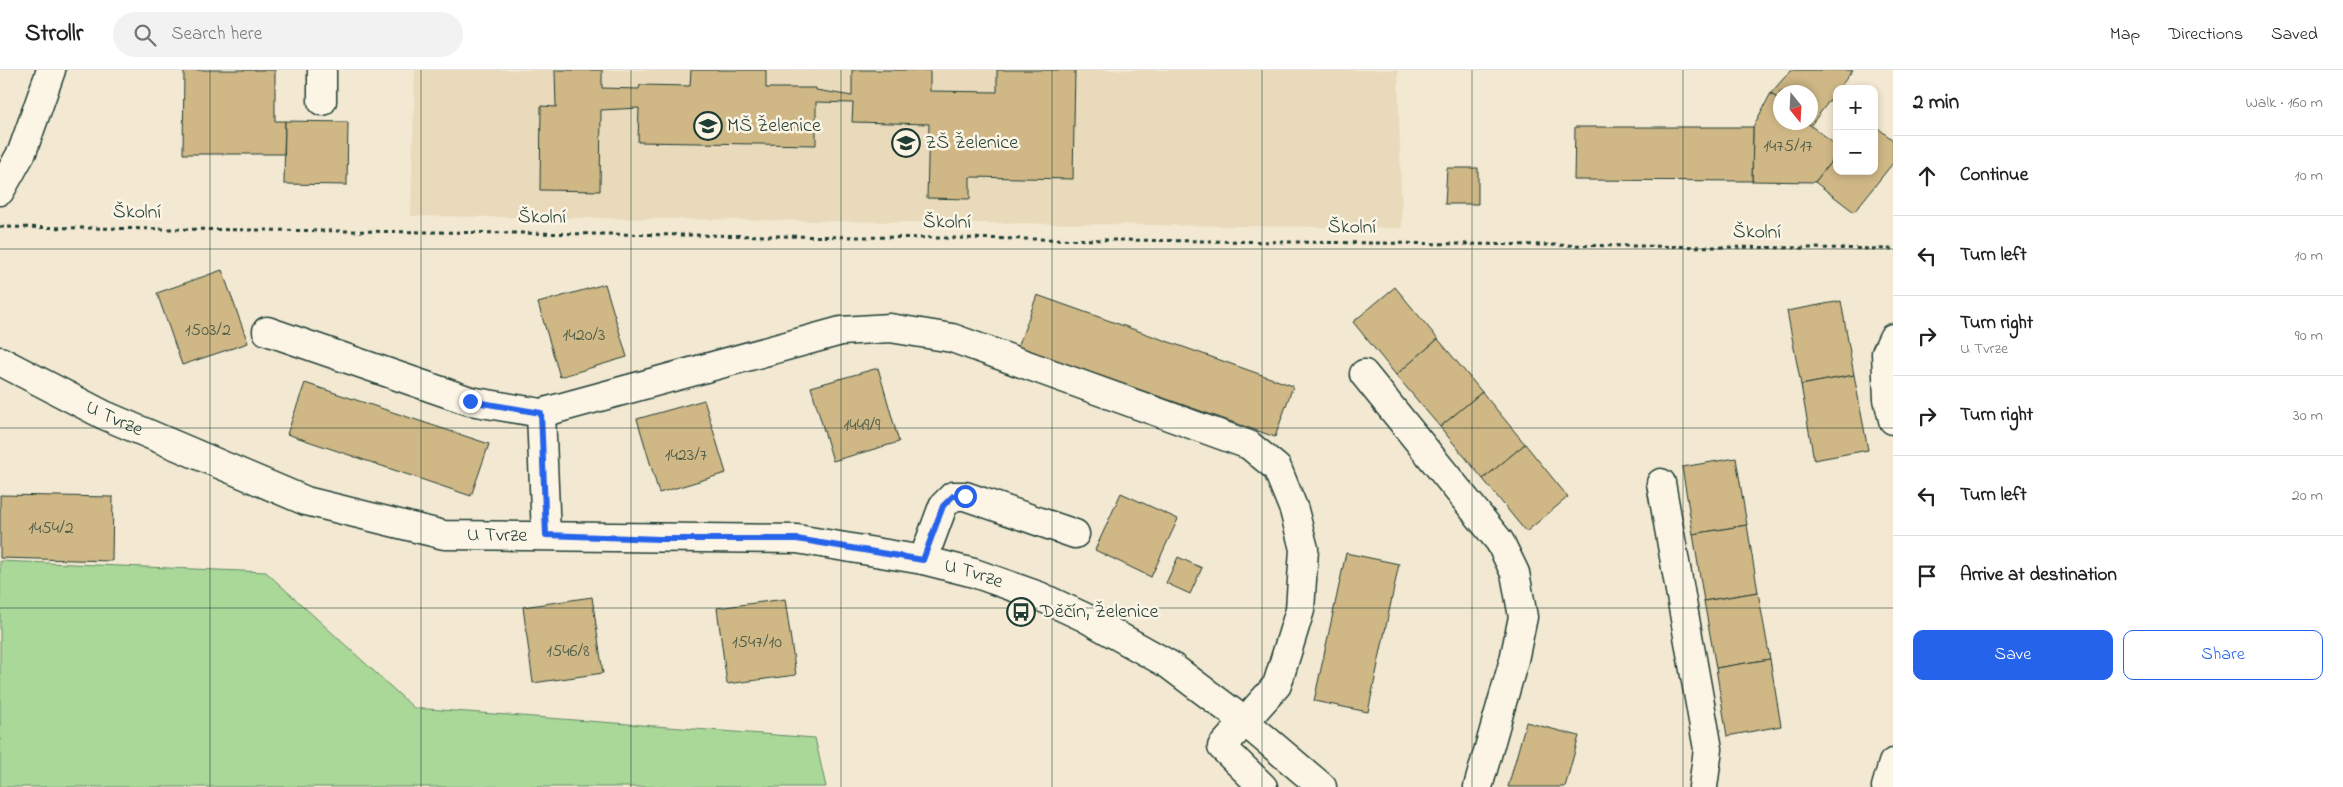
<!DOCTYPE html>
<meta charset="utf-8">
<style>
:root{--surface:#fff;--page:#f2f2f2;--text:#222;--muted:#767676;--line:#e0e0e0;--accent:#2563eb}
body{margin:0;font-family:"Indie Flower",sans-serif;background:var(--page);color:var(--text)}
.controls{position:absolute;right:15px;top:15px;display:grid;overflow:hidden;border-radius:10px;box-shadow:0 2px 8px #0003}
.controls button{width:45px;height:45px;display:grid;place-items:center;padding:0;border:0;border-bottom:1px solid var(--line);background:var(--surface);color:var(--text);font:25px sans-serif}
.compass{position:absolute;left:1773px;top:15px;width:45px;height:45px;border-radius:50%;background:var(--surface);box-shadow:0 2px 8px #0003;rotate:162deg}
.stop{position:absolute;width:15px;height:15px;margin:-11px;border:4px solid #2563eb;border-radius:50%;background:#fff}
.stop.end{background:#2563eb;border-color:#fff;box-shadow:0 1px 5px #0008}
.list{margin:0;padding:0;list-style:none}
h2{display:flex;justify-content:space-between;align-items:center;height:65px;margin:0;padding:0 20px;font-size:21px}
h2 small{font-size:16px;font-weight:400;color:var(--muted)}
.list li{display:grid;grid-template-columns:32px 1fr auto;gap:15px;align-items:center;box-sizing:border-box;height:80px;padding:0 20px;border-top:1px solid var(--line)}
.list b{display:block;font-size:19px;white-space:nowrap}
.list p{margin:0;font-size:16px;white-space:nowrap;color:var(--muted)}
.list em{font-size:16px;font-style:normal;color:var(--muted)}
.actions{display:flex;gap:10px;padding:15px 20px}
.actions a{flex:1;padding:11px 0;border:1px solid var(--accent);border-radius:10px;text-align:center;font-size:18px;color:var(--accent)}
.actions .main{background:var(--accent);color:#fff}
.icon{flex:none;width:28px;height:28px;fill:none;stroke:currentColor;stroke-width:2;stroke-linecap:round;stroke-linejoin:round}
.map{position:relative;flex:none;width:1893px;height:717px;overflow:hidden}
header{display:flex;align-items:center;gap:30px;box-sizing:border-box;height:70px;padding:0 25px;background:var(--surface);border-bottom:1px solid var(--line)}
header strong{font-size:24px}
nav{display:flex;gap:28px;margin-inline-start:auto;font-size:18px}
.search{width:350px;height:45px;background:var(--page);display:flex;align-items:center;gap:12px;box-sizing:border-box;padding:0 18px;border-radius:28px;color:var(--muted);font-size:19px}
main{display:flex}
aside{flex:1;background:var(--surface)}
.map>svg:first-child{display:block}
</style>
<header>
<strong>Strollr</strong>
<div class="search"><svg class="icon" aria-label="search" viewBox="0 0 24 24"><circle cx="10" cy="10" r="6"/><path d="M15 15l6 6"/></svg>Search here</div>
<nav><a>Map</a><a>Directions</a><a>Saved</a></nav>
</header>
<main>
<div class="map">
<svg width="1893" height="717" viewBox="0 0 1893 717">
<rect width="100%" height="100%" fill="#f3e9d2"/>
<filter id="ink" filterUnits="userSpaceOnUse"><feTurbulence type="fractalNoise" baseFrequency=".02" numOctaves="2"/><feDisplacementMap in="SourceGraphic" scale="10" xChannelSelector="R" yChannelSelector="G"/><feConvolveMatrix kernelMatrix="1 2 1 2 8 2 1 2 1" color-interpolation-filters="sRGB"/></filter>
<g filter="url(#ink)">
<path fill="#e8dabb" d="M415 0H1398L1402 158 411 146Z"/>
<path fill="#a9d899" stroke="#648a66" d="M0 491 266 502 414 638 815 668 826 717H0Z"/>
<g fill="#cfb786" stroke="#1f3d34">
<path d="M184 0H275V51H285L284 84H183Z"/>
<path d="M555 0H602V18L639 19 640 15 690 16 691 0H766V18H816V20L852 26V0H930V21L997 22V0H1075L1073 109 970 107V129L927 128 929 54 852 52 853 33 816 32V75L638 72 639 38 601 40 600 121 540 120 541 36 556 37Z"/>
<path d="M1791 0H1853L1810 56 1806 52H1810V22H1780V31L1771 23Z"/>
<path d="M1771 23 1780 31V52H1806L1837 76V84L1815 112 1752 111 1753 57Z"/>
<path d="M285 51 348 52 347 115 284 114Z"/>
<path d="M1874 55 1893 70V93L1854 142 1815 112 1837 84V101H1874Z"/>
<path d="M1575 57H1753L1752 111 1574 110Z"/>
<path d="M1447 98H1478V134H1445Z"/>
<path d="M222 200 248 273 182 295 157 223Z"/>
<path d="M605 214 627 287 560 307 538 233Z"/>
<path d="M1395 217 1438 269 1396 305 1353 252Z"/>
<path d="M1037 225 1293 316 1275 367 1018 277Z"/>
<path d="M1841 231 1854 305 1801 315 1787 241Z"/>
<path d="M1438 269 1482 322 1440 357 1396 305Z"/>
<path d="M878 298 899 372 833 391 811 317Z"/>
<path d="M1854 305 1868 380 1814 390 1801 315Z"/>
<path d="M305 313 489 374 471 426 287 364Z"/>
<path d="M1482 322 1525 374 1483 409 1440 357Z"/>
<path d="M704 330 726 403 659 423 637 349Z"/>
<path d="M1525 374 1568 427 1526 462 1483 409Z"/>
<path d="M1736 388 1747 455 1693 464 1682 397Z"/>
<path d="M1121 423 1178 449 1151 507 1095 480Z"/>
<path d="M0 425 113 427 112 491 0 488Z"/>
<path d="M1747 455 1758 522 1704 531 1693 464Z"/>
<path d="M1346 483 1399 494 1368 642 1314 631Z"/>
<path d="M1178 487 1202 498 1190 524 1166 513Z"/>
<path d="M1758 522 1770 589 1716 598 1704 531Z"/>
<path d="M592 527 603 603 533 613 523 537Z"/>
<path d="M785 529 796 605 727 614 717 538Z"/>
<path d="M1770 589 1781 656 1727 666 1716 598Z"/>
<path d="M1526 652 1579 666 1565 717H1508Z"/>
</g>
<g fill="none" stroke-linecap="round" stroke-linejoin="round">
<defs>
<g id="minor">
<path d="M322 31V0"/>
<path d="M0 121 22 82 51 0"/>
<path d="M267 261 470 331 541 343 841 261 890 258 952 268 1249 375 1277 398 1294 440 1304 479 1300 540 1277 615 1222 677 1263 717"/>
<path d="M1893 268 1886 283 1888 329 1893 350"/>
<path id="s1" d="M0 291 104 345 306 431 444 465 797 469 923 490 974 503 1039 526 1084 547 1168 594 1244 651 1322 717"/>
<path d="M1364 304 1500 472 1515 503 1523 547 1514 590 1478 717"/>
<path d="M541 343 546 465"/>
<path d="M1661 413 1708 679 1703 717"/>
<path d="M923 490 943 436 953 426H965L1075 464"/>
<path d="M1886 717 1893 693"/>
</g>
</defs>
<use href="#minor" stroke="#1f3d34" stroke-width="31"/>
<path stroke="#1f3d34" stroke-width="3" stroke-dasharray="4 4" stroke-linecap="butt" d="M0 157 1893 179"/>
<use href="#minor" stroke="#fcf5e5" stroke-width="28"/>
</g>
</g>
<g fill="none" stroke-linecap="round" stroke-linejoin="round" filter="url(#ink)">
<path stroke="#2563eb" stroke-width="6" d="M470 331 541 343 546 465 660 469H797L923 490 943 436 953 426H965"/>
</g>
<path fill="none" stroke="#1f3d34" stroke-width="1" stroke-opacity="0.55" d="M210 0V717M421 0V717M631 0V717M841 0V717M1052 0V717M1262 0V717M1472 0V717M1683 0V717M0 179H1893M0 358H1893M0 538H1893"/>
<defs>
<symbol id="school-ring" viewBox="-11 -11 22 22"><circle r="9.5" fill="#fcf5e5" stroke="#1f3d34" stroke-width="1.5"/><path d="M0-5L7-2L0 1L-7-2ZM-4 1L0 2.5L4 1V4Q0 6-4 4Z" fill="#1f3d34"/></symbol>
<symbol id="bus-ring" viewBox="-11 -11 22 22"><circle r="9.5" fill="#fcf5e5" stroke="#1f3d34" stroke-width="1.5"/><path d="M-5-6H5V4H4V6H2V4H-2V6H-4V4H-5ZM-3.5-4V0h7V-4ZM-3.5 1.2v1.5H-2V1.2ZM2 1.2v1.5H3.5V1.2Z" fill="#1f3d34"/></symbol>
</defs>
<g fill-rule="evenodd">
<use href="#school-ring" x="692" y="40" width="32" height="32"/>
<use href="#school-ring" x="890" y="57" width="32" height="32"/>
<use href="#bus-ring" x="1005" y="526" width="32" height="32"/>
</g>
<g text-anchor="middle" dominant-baseline="central" stroke-width="5" stroke-linejoin="round" paint-order="stroke">
<g font-size="18" fill="#4b5c48">
<text x="1788" y="77">1475/17</text>
<text x="208" y="261">1503/2</text>
<text x="584" y="266">1420/3</text>
<text x="862" y="356">1449/9</text>
<text x="686" y="386">1423/7</text>
<text x="51" y="459">1454/2</text>
<text x="757" y="573">1547/10</text>
<text x="568" y="582">1546/8</text>
</g>
<g font-size="20" fill="#1f3d34" stroke="#fcf5e5" text-anchor="start">
<text x="727" y="56">MŠ Želenice</text>
<text x="925" y="73">ZŠ Želenice</text>
<text x="1040" y="542">Děčín, Želenice</text>
</g>
<g font-size="20" fill="#1f3d34" stroke="#fcf5e5">
<text transform="translate(137 143) rotate(1)">Školní</text>
<text transform="translate(542 148) rotate(1)">Školní</text>
<text transform="translate(947 153) rotate(1)">Školní</text>
<text transform="translate(1352 158) rotate(1)">Školní</text>
<text transform="translate(1757 163) rotate(1)">Školní</text>
<text stroke="none"><textPath href="#s1" startOffset="128">U Tvrze</textPath></text>
<text stroke="none"><textPath href="#s1" startOffset="532">U Tvrze</textPath></text>
<text stroke="none"><textPath href="#s1" startOffset="1012">U Tvrze</textPath></text>
</g>
</g>
</svg>
<div class="controls">
<button>+</button>
<button>−</button>
</div>
<svg class="compass" viewBox="-18 -18 36 36"><path d="M0-13l5 13h-10z" fill="#e53935"/><path d="M0 13l5-13h-10z" fill="#767676"/></svg>
<div class="stop" style="left:965px;top:426px"></div>
<div class="stop end" style="left:470px;top:331px"></div>
</div>
<aside>
<h2>2 min<small>Walk · 160 m</small></h2>
<ul class="list">
<li><svg class="icon" aria-label="ahead" viewBox="0 0 24 24"><path d="M12 20V5M6 11l6-6 6 6"/></svg><div><b>Continue</b></div><em>10 m</em></li>
<li><svg class="icon" aria-label="left" viewBox="0 0 24 24"><path d="M17 20v-9H6M10 6l-5 5 5 5"/></svg><div><b>Turn left</b></div><em>10 m</em></li>
<li><svg class="icon" aria-label="right" viewBox="0 0 24 24"><path d="M7 20v-9h11M14 6l5 5-5 5"/></svg><div><b>Turn right</b><p>U Tvrze</p></div><em>90 m</em></li>
<li><svg class="icon" aria-label="right" viewBox="0 0 24 24"><path d="M7 20v-9h11M14 6l5 5-5 5"/></svg><div><b>Turn right</b></div><em>30 m</em></li>
<li><svg class="icon" aria-label="left" viewBox="0 0 24 24"><path d="M17 20v-9H6M10 6l-5 5 5 5"/></svg><div><b>Turn left</b></div><em>20 m</em></li>
<li><svg class="icon" aria-label="arrive" viewBox="0 0 24 24"><path d="M6 21V4h12l-3 4 3 4H6"/></svg><div><b>Arrive at destination</b></div></li>
</ul>
<div class="actions"><a class="main">Save</a><a>Share</a></div>
</aside>
</main>
